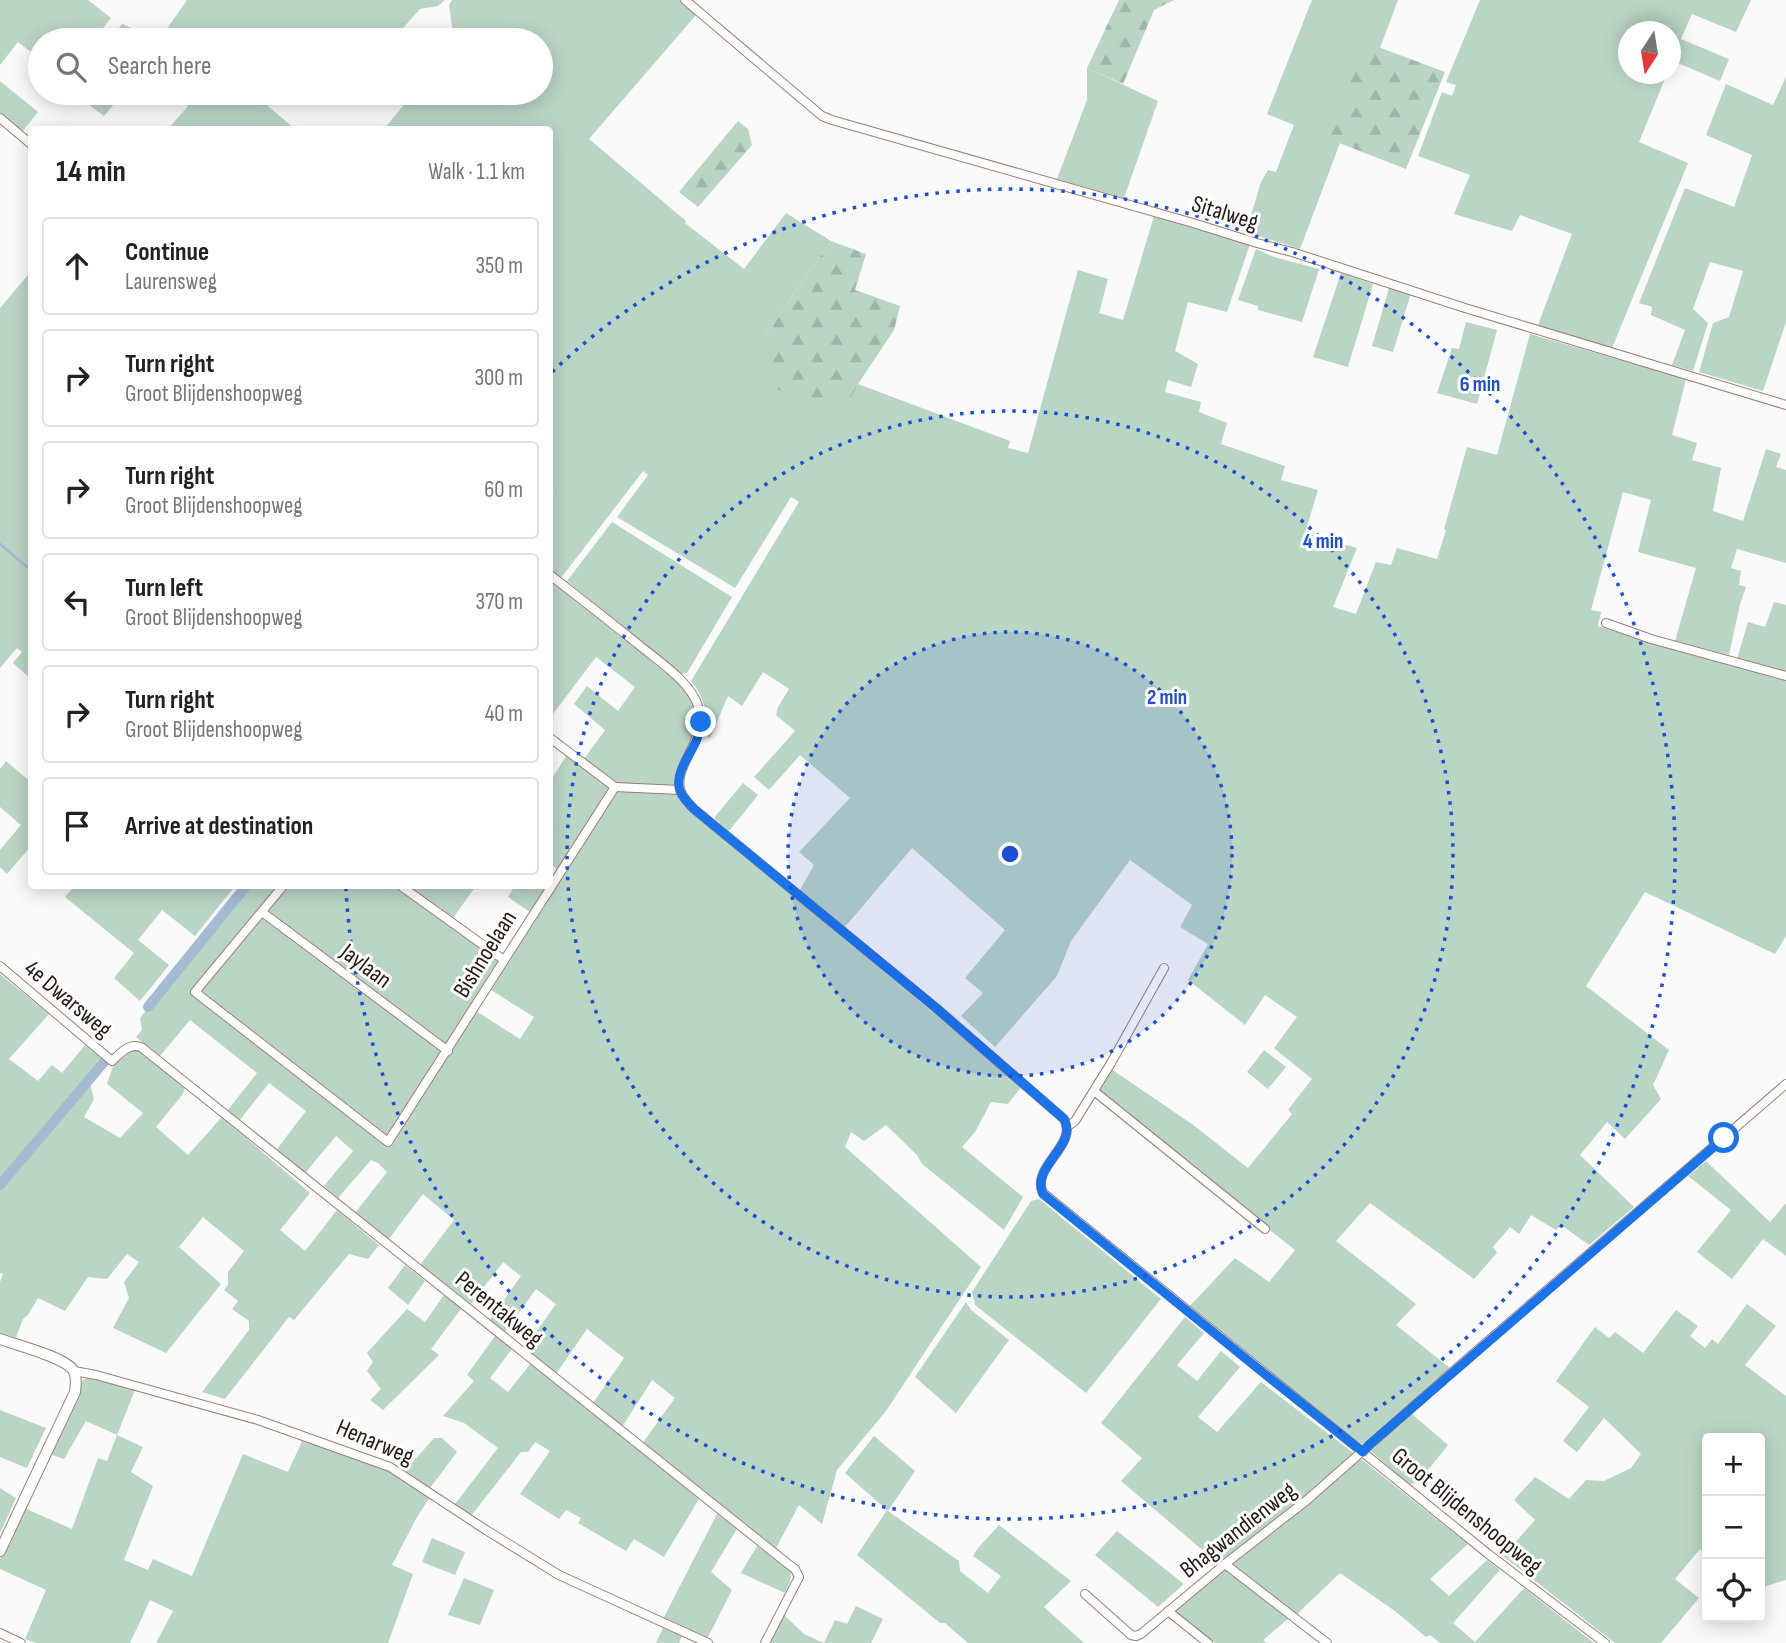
<!DOCTYPE html>
<meta charset="utf-8">
<style>
:root{--surface:#fff;--page:#f6f6f6;--text:#222;--muted:#767676;--line:#e0e0e0}
body{margin:0;font-family:"Sofia Sans Condensed",sans-serif;background:var(--page);color:var(--text)}
.controls{position:absolute;right:21px;bottom:21px;display:grid;overflow:hidden;border-radius:7px;box-shadow:0 4px 18px #0003}
.controls button{width:63px;height:63px;display:grid;place-items:center;padding:0;border:0;border-bottom:2px solid var(--line);background:var(--surface);color:var(--text);font:35px sans-serif}
.compass{position:absolute;left:1618px;top:21px;width:63px;height:63px;border-radius:50%;background:var(--surface);box-shadow:0 4px 18px #0003;rotate:192deg}
.stop{position:absolute;width:21px;height:21px;margin:-16px;border:5px solid #1a73e8;border-radius:50%;background:#fff}
.stop.end{background:#1a73e8;border-color:#fff;box-shadow:0 2px 7px #0008}
.list{margin:0;padding:0;list-style:none}
h2{display:flex;justify-content:space-between;align-items:center;height:91px;margin:0;padding:0 28px;font-size:30px}
h2 small{font-size:23px;font-weight:400;color:var(--muted)}
.list li{display:grid;grid-template-columns:46px 1fr auto;gap:21px;align-items:center;box-sizing:border-box;height:98px;margin:0 14px 14px;padding:0 14px;border:2px solid var(--line);border-radius:7px}
.list b{display:block;font-size:26px;white-space:nowrap}
.list p{margin:0;font-size:23px;white-space:nowrap;color:var(--muted)}
.list em{font-size:23px;font-style:normal;color:var(--muted)}
.icon{flex:none;width:38px;height:38px;fill:none;stroke:currentColor;stroke-width:2;stroke-linecap:round;stroke-linejoin:round}
.map{position:relative;flex:none;width:1786px;height:1643px;overflow:hidden}
.search{position:absolute;background:var(--surface);box-shadow:0 4px 18px #0003;left:28px;top:28px;width:525px;height:77px;display:flex;align-items:center;gap:18px;box-sizing:border-box;padding:0 24px;border-radius:38px;color:var(--muted);font-size:26px}
.panel{position:absolute;background:var(--surface);box-shadow:0 4px 18px #0003;left:28px;top:126px;width:525px;height:763px;border-radius:7px}
.map>svg:first-child{display:block}
</style>
<div class="map">
<svg width="1786" height="1643" viewBox="0 0 1786 1643">
<defs>
<pattern id="forest-firs" width="22" height="20" patternUnits="userSpaceOnUse" patternTransform="scale(1.75)"><rect width="22" height="20" fill="#b9d5c4"/><path d="M5 1l3.5 6h-7zM16 11l3.5 6h-7z" fill="#9fb6a8"/></pattern>
</defs>
<rect width="100%" height="100%" fill="#fafafa"/>
<g fill="#b9d5c4">
<path d="M0 0H88L111 18 94 40H40V59L18 42 0 65Z"/>
<path d="M187 0H445L438 6 420 9 404 27 384 40H328L318 33 311 40H110L122 24 159 40Z"/>
<path d="M452 0H679L696 15 589 139 686 221 685 223 744 269 786 213 831 241 765 335 847 404 858 384 1010 441 1008 448 1028 453 1078 270 1108 279 1099 313 1123 320 1154 216 1250 244 1227 312 1188 302 1175 351 1198 364 1191 387 1168 380 1165 392 1201 402 1199 412 1227 423 1221 444 1285 466 1281 480 1318 490 1305 533 1357 548 1333 607 1356 614 1376 562 1391 565 1397 548 1437 559 1446 530 1444 529 1467 447 1497 455 1530 334 1686 379 1672 435 1697 443 1692 460 1721 468 1713 511 1743 521 1766 449 1781 454 1776 467 1786 470V563L1737 549 1731 568 1741 571 1739 585 1746 587 1740 604 1729 655 1675 641 1696 568 1638 552 1651 500 1623 492 1591 610 1601 612 1598 626 1653 643 1786 680V936L1775 954 1645 892 1586 986 1669 1050 1653 1085 1661 1099 1625 1139 1607 1122 1580 1155 1634 1207 1589 1245 1561 1225 1556 1230 1531 1215 1519 1234 1510 1227 1493 1247 1497 1253 1474 1279 1370 1203 1336 1241 1416 1304 1396 1325 1450 1368 1368 1441 1362 1444 1356 1441 1189 1307 1235 1258 1269 1282 1295 1250 1096 1092 1111 1069 1192 1124 1248 1168 1292 1114 1288 1110 1312 1079 1274 1048 1297 1017 1265 995 1245 1025 1188 980 1208 944 1180 927 1192 905 1130 860 1071 941 1057 976 995 1047 961 1016 983 993 965 978 1005 930 912 848 845 927 800 890 814 865 799 852 850 798 800 755 769 790 754 777 795 731 776 715 778 707 789 689 763 672 742 706 728 696 710 738 705 735C707 712 706 700 691 681L799 502 791 497 735 588 617 517 648 475 643 471 561 578 550 569V498L554 493 550 489V130H383L414 93H541V40H454L449 5Z"/>
<path d="M1312 0H1398L1380 48 1365 43 1330 139 1340 143 1300 249 1246 232 1261 182 1268 170 1276 172 1294 125 1267 114Z"/>
<path d="M1480 0H1751L1736 32 1692 14 1681 39 1729 59 1720 81 1673 61 1671 65 1670 32H1628V74H1667L1639 142 1688 163 1612 348 1538 325 1572 234 1520 215 1512 231 1454 214 1470 175 1418 156 1442 92 1452 96 1456 85 1446 82Z"/>
<path d="M1087 68 1158 101 1124 198 1057 179 1087 100Z"/>
<path d="M1786 77V322L1763 391 1699 372 1713 323 1729 317 1743 271 1710 262 1693 309 1708 323 1693 371 1672 365 1685 330 1651 315 1652 307 1639 303 1685 188 1734 207 1752 155 1706 135 1726 84 1773 105Z"/>
<path d="M0 81 38 112 22 132 0 114Z"/>
<path d="M73 93H123L104 116Z"/>
<path d="M173 93H268L262 101 295 129H168L188 106Z"/>
<path d="M1256 249 1274 257 1319 269 1302 322 1258 310V306L1238 300Z"/>
<path d="M1341 273 1373 284 1348 367 1313 357Z"/>
<path d="M28 275 32 278 31 679 13 663 22 652 17 648 0 668V308Z"/>
<path d="M1389 288H1396L1411 293 1393 352 1372 346Z"/>
<path d="M1466 322 1497 330 1477 404 1437 393 1452 348 1459 349Z"/>
<path d="M612 522 732 597 687 673 681 674 567 581Z"/>
<path d="M550 581 679 683C709 718 697 728 681 764 678 772 676 777 677 786L618 783 584 759 605 730 574 704 587 686 618 711 635 687 596 657 550 718Z"/>
<path d="M1774 602 1786 605V672L1737 659 1748 622 1765 627Z"/>
<path d="M566 756 609 787 558 870 550 863V782Z"/>
<path d="M6 761 32 783 31 846 7 874 0 867V850L21 825 0 807V769Z"/>
<path d="M743 783 758 795 729 831 714 818Z"/>
<path d="M616 790 670 791 677 795 684 806 1022 1086 1008 1104 991 1102 975 1132 962 1147 1023 1197 1004 1230 922 1164 917 1155 886 1125 864 1141 851 1132 845 1147 981 1267 886 1411 837 1470 822 1524 799 1505 776 1548 642 1444 675 1398 652 1380 622 1427 593 1403 624 1358 587 1329 556 1374 525 1348 556 1304 536 1289 504 1333 489 1321 521 1276 503 1262 471 1304 420 1265 454 1220 423 1194 388 1240 355 1213 387 1172 378 1163 371 1160 338 1198 324 1186 353 1151 336 1136 305 1173 277 1149 306 1111 269 1083 240 1120 227 1111 257 1073 190 1020 160 1056 136 1037 142 1030 140 1018 246 886H279L192 993 388 1147 476 1011 520 1039 534 1017 491 990Z"/>
<path d="M74 886H235L195 936 162 910 138 940 169 965 140 1001 114 978 134 953 65 897Z"/>
<path d="M288 886H395L500 962 447 1047 267 911Z"/>
<path d="M408 886H476L453 918Z"/>
<path d="M515 886H547L530 912 508 897Z"/>
<path d="M262 917 444 1052 388 1138 199 992Z"/>
<path d="M0 974 49 1014 9 1059 38 1081 52 1065 62 1073 85 1045 105 1061 89 1080 94 1099 84 1117 120 1138 143 1113 107 1084C113 1066 116 1052 137 1048L185 1087 183 1094 156 1127 188 1155 222 1117 310 1193 280 1230 305 1251 337 1210 379 1245 368 1259 349 1254 294 1320 289 1317 225 1399 202 1392 249 1330V1321L232 1309 238 1301 224 1290 228 1285V1272L244 1251 203 1217 179 1247 221 1284 166 1353 113 1328 129 1298 124 1282 139 1262 127 1254 107 1279 88 1277 65 1311 38 1298 28 1315 23 1319 15 1340 0 1336V1282L3 1274 0 1273Z"/>
<path d="M1264 1050 1286 1067 1268 1089 1247 1072Z"/>
<path d="M1706 1161 1770 1222 1786 1203V1256L1763 1239 1732 1279 1697 1252 1731 1210 1688 1176Z"/>
<path d="M1039 1199 1161 1299 1086 1393 975 1305 972 1292 1031 1201Z"/>
<path d="M405 1265 425 1281 408 1305 388 1288Z"/>
<path d="M444 1295 461 1309 431 1349 439 1355 383 1410 370 1400 381 1389 367 1371 373 1362 367 1353 407 1309 425 1322Z"/>
<path d="M966 1302 971 1310 1009 1340 956 1413 915 1377Z"/>
<path d="M1747 1304 1776 1326 1745 1365 1786 1396V1580L1760 1588V1438H1707V1554L1700 1549 1675 1579 1699 1598 1661 1643H1615L1503 1556 1535 1520 1514 1500 1535 1477 1569 1499 1586 1480 1604 1481 1631 1468 1641 1454 1604 1418 1577 1452 1563 1441 1589 1407 1556 1381 1595 1327 1609 1338 1615 1332 1643 1353 1676 1310 1698 1326 1690 1336 1705 1348 1712 1339 1718 1344Z"/>
<path d="M1185 1317 1204 1333 1177 1365 1197 1381 1221 1351 1240 1367 1198 1417 1217 1432 1261 1382 1356 1455 1305 1498 1219 1564 1121 1481 1142 1458 1101 1423Z"/>
<path d="M495 1336 512 1349 490 1378 508 1392 531 1363 699 1499 664 1557 634 1539 626 1551 578 1523 581 1518 566 1510 559 1519 520 1494 550 1451 535 1442 528 1452H521L471 1516 455 1504 498 1448 464 1423 443 1416 474 1381 467 1375Z"/>
<path d="M90 1377 102 1379 135 1390 117 1435 143 1447 131 1472 153 1486 124 1560 148 1570 153 1559 192 1576 243 1454 288 1472 303 1439 335 1452 389 1468 430 1497 417 1517 392 1565 413 1574 388 1643H156L173 1611 150 1600 130 1643H36L25 1639 46 1590 0 1569V1560L24 1508 72 1529 98 1458 107 1461 117 1435 86 1421 64 1459 49 1454 83 1380Z"/>
<path d="M0 1410 46 1428 27 1468 0 1457Z"/>
<path d="M1412 1414 1448 1445 1419 1481 1409 1485 1370 1450Z"/>
<path d="M874 1436 915 1471 888 1511 959 1561 960 1571 988 1593 1001 1576 973 1556 978 1548 999 1525 1071 1581 1044 1607 1084 1643H968L945 1623H940L857 1555 887 1510 845 1473Z"/>
<path d="M434 1438H442L457 1452 430 1488 405 1471Z"/>
<path d="M1361 1459 1468 1544 1430 1579 1449 1596 1487 1560 1500 1570 1453 1623 1475 1642 1524 1588 1594 1643H1440L1430 1635 1426 1637 1395 1611 1340 1573 1296 1615 1231 1564 1309 1502Z"/>
<path d="M0 1488 16 1498 0 1533Z"/>
<path d="M717 1514 737 1529 711 1572 732 1590 707 1639 663 1619Z"/>
<path d="M1117 1531 1184 1584 1158 1607 1095 1555Z"/>
<path d="M432 1538 465 1552 455 1575 422 1562Z"/>
<path d="M757 1546 791 1569 790 1582 785 1593 741 1573Z"/>
<path d="M1226 1568 1288 1619 1263 1640 1266 1643H1215L1174 1611Z"/>
<path d="M464 1578 494 1590 480 1625 448 1615Z"/>
<path d="M856 1606 883 1619 871 1643H768L783 1614 804 1634 824 1643 835 1620 847 1624Z"/>
<path d="M663 1628 682 1636 679 1643H656Z"/>
</g>
<g fill="url(#forest-firs)">
<path d="M1119 0H1174L1154 10 1123 84 1087 68Z"/>
<path d="M1365 42 1445 72 1406 169 1329 139Z"/>
<path d="M738 121 748 129 752 145 698 207 679 192Z"/>
<path d="M831 241 866 254 855 290 900 306 894 330 858 384 847 405 765 387V335Z"/>
</g>
<g fill="none" stroke-linecap="round" stroke-linejoin="round">
<path stroke="#a4bbd2" stroke-width="2.5" d="M0 544 32 571"/>
<g stroke="#a4bbd2" stroke-width="10">
<path d="M148 1007 246 886"/>
<path d="M0 1185 105 1061"/>
</g>
<defs>
<g id="minor">
<path d="M685 0 822 116 832 120 1193 223 1257 243 1292 252 1465 308 1786 405"/>
<path d="M0 118 32 145"/>
<path d="M550 575C580 598 609 621 639 645 657 660 691 682 698 706 709 741 671 766 681 792 684 799 689 804 694 809L935 1007 1064 1119C1079 1145 1030 1167 1043 1193L1487 1553 1605 1643"/>
<path d="M1606 623 1651 639 1786 676"/>
<path d="M550 738 615 787"/>
<path d="M615 787 680 790"/>
<path d="M283 886 195 992 388 1142 615 787"/>
<path d="M401 886 504 960"/>
<path d="M262 912 448 1051"/>
<path d="M0 966 112 1061C121 1053 128 1043 141 1047L787 1563 795 1569 799 1577 765 1643"/>
<path d="M1094 1091 1265 1229"/>
<path d="M1068 1126 1075 1121 1111 1063 1164 968"/>
<path d="M74 1371 96 1375 258 1420 390 1467 486 1530 559 1575 708 1643"/>
<path d="M1225 1564 1327 1643"/>
<path d="M1085 1594 1131 1635 1136 1636 1141 1634 1225 1564 1307 1500 1466 1360 1786 1084"/>
<path d="M1168 1611 1208 1643"/>
<path d="M0 1633 21 1643"/>
</g>
<path id="tertiary" d="M0 1339C16 1345 65 1357 73 1370 77 1376 76 1385 75 1392L0 1551"/>
</defs>
<use href="#minor" stroke="#a07e70" stroke-width="10"/>
<use href="#tertiary" stroke="#a07e70" stroke-width="12"/>
<use href="#minor" stroke="#fff" stroke-width="8"/>
<use href="#tertiary" stroke="#fff" stroke-width="10"/>
</g>
<g fill="none" stroke-linecap="round" stroke-linejoin="round">
<path stroke="#1a73e8" stroke-width="9" d="M701 722C700 727 699 733 697 739 691 754 674 773 680 791 683 798 689 804 694 809L935 1007 1064 1119C1079 1145 1030 1167 1043 1194L1266 1375 1363 1452 1369 1445 1724 1138"/>
</g>
<circle cx="1010" cy="854" r="222" fill="#1d4ed8" fill-opacity=".12"/>
<g fill="none" stroke="#1d4ed8" stroke-width="3.5" stroke-dasharray="3.5 7">
<circle cx="1010" cy="854" r="222"/>
<circle cx="1010" cy="854" r="443"/>
<path d="M552 372A665 665 0 1 1 346 889"/>
</g>
<g text-anchor="middle" dominant-baseline="central" stroke-width="6" stroke-linejoin="round" paint-order="stroke">
<g font-size="24" fill="#271914" stroke="#fff">
<text transform="translate(1225 213) rotate(17)">Sitalweg</text>
<text transform="translate(485 954) rotate(-58)">Bishnoelaan</text>
<text transform="translate(366 966) rotate(37)">Jaylaan</text>
<text transform="translate(68 999) rotate(40)">4e Dwarsweg</text>
<text transform="translate(499 1309) rotate(39)">Perentakweg</text>
<text transform="translate(375 1442) rotate(23)">Henarweg</text>
<text transform="translate(1467 1511) rotate(39)">Groot Blijdenshoopweg</text>
<text transform="translate(1238 1530) rotate(-38)">Bhagwandienweg</text>
</g>
</g>
<circle cx="1010" cy="854" r="10" fill="#1d4ed8" stroke="#fff" stroke-width="3.5"/>
<g font-size="21" text-anchor="middle" font-weight="bold" fill="#1d4ed8" stroke="#fff" stroke-width="6" stroke-linejoin="round" paint-order="stroke">
<text x="1480" y="391">6 min</text>
<text x="1323" y="548">4 min</text>
<text x="1167" y="704">2 min</text>
</g>
</svg>
<div class="controls">
<button>+</button>
<button>−</button>
<button><svg class="icon" aria-label="locate" viewBox="0 0 24 24"><circle cx="12" cy="12" r="6"/><path d="M12 2v4M12 18v4M2 12h4M18 12h4"/></svg></button>
</div>
<svg class="compass" viewBox="-18 -18 36 36"><path d="M0-13l5 13h-10z" fill="#e53935"/><path d="M0 13l5-13h-10z" fill="#767676"/></svg>
<div class="stop" style="left:1724px;top:1138px"></div>
<div class="stop end" style="left:701px;top:722px"></div>
<div class="search"><svg class="icon" aria-label="search" viewBox="0 0 24 24"><circle cx="10" cy="10" r="6"/><path d="M15 15l6 6"/></svg>Search here</div>
<section class="panel">
<h2>14 min<small>Walk · 1.1 km</small></h2>
<ul class="list">
<li><svg class="icon" aria-label="ahead" viewBox="0 0 24 24"><path d="M12 20V5M6 11l6-6 6 6"/></svg><div><b>Continue</b><p>Laurensweg</p></div><em>350 m</em></li>
<li><svg class="icon" aria-label="right" viewBox="0 0 24 24"><path d="M7 20v-9h11M14 6l5 5-5 5"/></svg><div><b>Turn right</b><p>Groot Blijdenshoopweg</p></div><em>300 m</em></li>
<li><svg class="icon" aria-label="right" viewBox="0 0 24 24"><path d="M7 20v-9h11M14 6l5 5-5 5"/></svg><div><b>Turn right</b><p>Groot Blijdenshoopweg</p></div><em>60 m</em></li>
<li><svg class="icon" aria-label="left" viewBox="0 0 24 24"><path d="M17 20v-9H6M10 6l-5 5 5 5"/></svg><div><b>Turn left</b><p>Groot Blijdenshoopweg</p></div><em>370 m</em></li>
<li><svg class="icon" aria-label="right" viewBox="0 0 24 24"><path d="M7 20v-9h11M14 6l5 5-5 5"/></svg><div><b>Turn right</b><p>Groot Blijdenshoopweg</p></div><em>40 m</em></li>
<li><svg class="icon" aria-label="arrive" viewBox="0 0 24 24"><path d="M6 21V4h12l-3 4 3 4H6"/></svg><div><b>Arrive at destination</b></div></li>
</ul>
</section>
</div>
